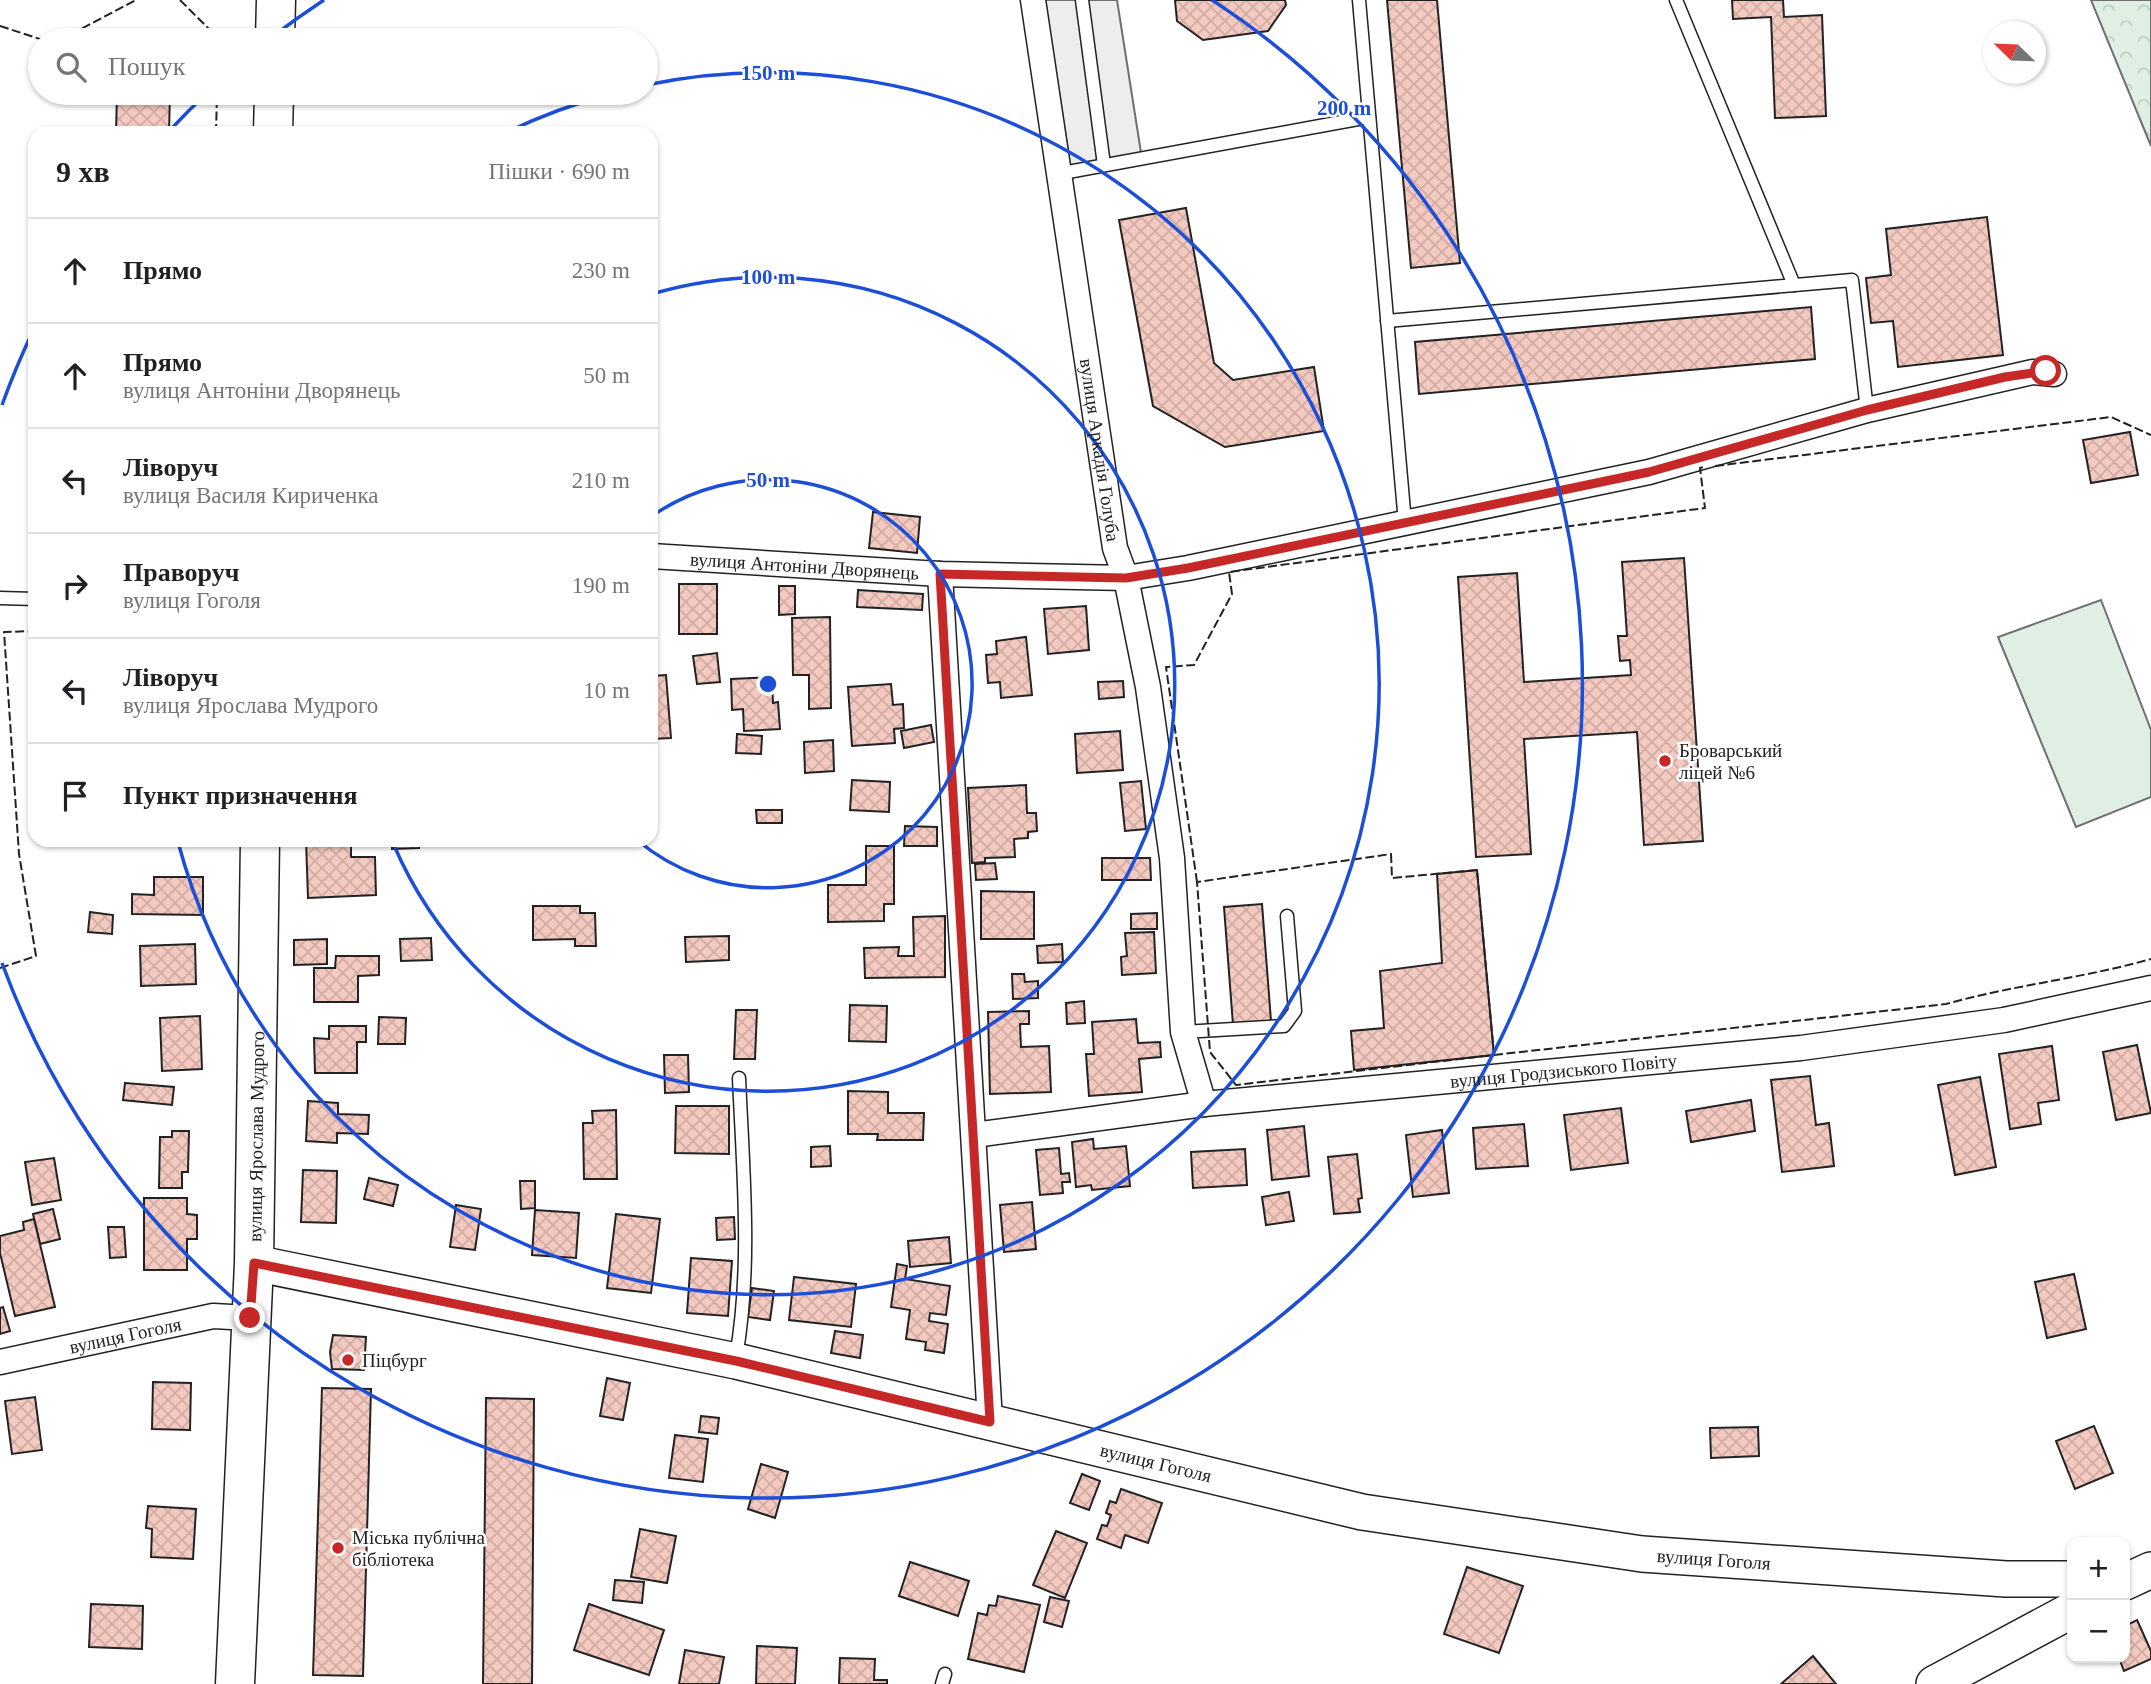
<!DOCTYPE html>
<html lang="uk">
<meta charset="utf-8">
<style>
:root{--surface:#fff;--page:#f6f6f6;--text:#202124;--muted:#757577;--line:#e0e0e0}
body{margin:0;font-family:Georgia,serif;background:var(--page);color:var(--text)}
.controls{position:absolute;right:21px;bottom:21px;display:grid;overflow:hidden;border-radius:14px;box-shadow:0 2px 5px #0004}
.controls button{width:63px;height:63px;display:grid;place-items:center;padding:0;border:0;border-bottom:2px solid var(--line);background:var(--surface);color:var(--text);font:35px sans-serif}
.compass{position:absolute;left:1983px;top:21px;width:63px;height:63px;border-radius:50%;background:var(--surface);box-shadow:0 2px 5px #0004;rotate:293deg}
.stop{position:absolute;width:21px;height:21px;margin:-16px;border:5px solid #c62828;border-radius:50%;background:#fff}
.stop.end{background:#c62828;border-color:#fff;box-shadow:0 2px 7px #0008}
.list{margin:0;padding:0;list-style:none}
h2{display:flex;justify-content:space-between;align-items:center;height:91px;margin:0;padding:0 28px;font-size:30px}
h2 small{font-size:23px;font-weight:400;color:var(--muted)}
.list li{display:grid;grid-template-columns:46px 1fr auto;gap:21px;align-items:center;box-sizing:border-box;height:105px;padding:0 28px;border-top:2px solid var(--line)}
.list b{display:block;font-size:26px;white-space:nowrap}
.list p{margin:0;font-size:23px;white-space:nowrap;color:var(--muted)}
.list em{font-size:23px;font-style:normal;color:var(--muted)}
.icon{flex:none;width:38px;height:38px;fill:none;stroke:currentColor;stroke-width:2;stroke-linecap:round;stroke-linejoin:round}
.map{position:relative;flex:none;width:2151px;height:1684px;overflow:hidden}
.search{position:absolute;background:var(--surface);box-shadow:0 2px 5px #0004;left:28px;top:28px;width:630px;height:77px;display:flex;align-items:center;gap:18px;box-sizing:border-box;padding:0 24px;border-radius:38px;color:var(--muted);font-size:26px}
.panel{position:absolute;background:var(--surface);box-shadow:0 2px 5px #0004;left:28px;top:126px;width:630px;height:721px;border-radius:21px}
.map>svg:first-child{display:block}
</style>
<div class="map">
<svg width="2151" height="1684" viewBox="0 0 2151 1684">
<defs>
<pattern id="forest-crowns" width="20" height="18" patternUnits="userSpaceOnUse" patternTransform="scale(1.75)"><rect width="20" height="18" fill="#e0efe3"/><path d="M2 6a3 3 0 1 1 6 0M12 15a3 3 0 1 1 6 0" fill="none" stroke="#c0cdc2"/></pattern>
<pattern id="building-cross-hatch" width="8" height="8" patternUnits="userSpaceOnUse" patternTransform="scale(1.75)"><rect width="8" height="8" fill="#f3c9c0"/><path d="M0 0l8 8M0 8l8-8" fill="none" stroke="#d0aca5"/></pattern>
</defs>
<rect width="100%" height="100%" fill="#fff"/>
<path fill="#e0efe3" stroke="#6f6f6f" stroke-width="2" d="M2101 600 2151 730V797L2076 827 1998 637Z"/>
<path fill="url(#forest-crowns)" stroke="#6f6f6f" stroke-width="2" d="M2091 0H2151V146Z"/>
<path fill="#ededed" stroke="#6f6f6f" stroke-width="2" d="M1045 0H1117L1142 159 1071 171Z"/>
<g fill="url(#building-cross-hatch)" stroke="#222" stroke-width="2">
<path d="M1175 0H1285L1286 5 1268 31 1203 40 1177 21Z"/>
<path d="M1387 0H1437L1460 263 1411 268Z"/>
<path d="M1732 0H1783L1784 17 1822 15 1826 116 1775 118 1771 17 1733 19Z"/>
<path d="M117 93H170L169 133H116Z"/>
<path d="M1186 208 1214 363 1233 380 1314 367 1324 431 1225 447 1153 406 1119 220Z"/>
<path d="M1987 217 2003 355 1898 367 1893 321 1871 323 1866 278 1891 275 1886 229Z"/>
<path d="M1811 307 1815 359 1419 394 1415 342Z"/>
<path d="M2130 432 2138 475 2091 483 2083 440Z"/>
<path d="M873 512 920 517 917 553 869 548Z"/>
<path d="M1684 558 1703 841 1644 845 1637 732 1524 739 1531 854 1476 857 1458 577 1517 573 1524 682 1631 675 1630 660 1620 661 1618 636H1627L1622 562Z"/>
<rect x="679" y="584" width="38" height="50"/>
<path d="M779 586H795V614L779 615Z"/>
<path d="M858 590 923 594 922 610 857 607Z"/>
<path d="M1086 606 1089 650 1048 654 1044 609Z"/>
<path d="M830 617 831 708 809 709V675H793L792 618Z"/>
<path d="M1026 637 1032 695 1001 698 1000 682 988 683 986 655 997 654 996 641Z"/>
<path d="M717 653 720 682 697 684 693 656Z"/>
<path d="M666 675 671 738 651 739V676Z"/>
<path d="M772 677 773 703 778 702 780 729 744 731 743 709 732 710 731 679Z"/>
<path d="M1123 681 1124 697 1099 699 1098 682Z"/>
<path d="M891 684 893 705 903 704 904 728 894 729 895 743 852 746 848 687Z"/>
<path d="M931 725 934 742 904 748 901 731Z"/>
<path d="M1120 731 1123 770 1077 773 1075 734Z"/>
<path d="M737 734 762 736 761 754 736 753Z"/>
<path d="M833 740 834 771 805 773 804 742Z"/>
<path d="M852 780 890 782 889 812 850 810Z"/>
<path d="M1141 781 1146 829 1125 831 1120 783Z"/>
<path d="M1026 785 1027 813H1036L1037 831 1028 832V838L1014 839 1015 857 985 858V862L972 863 968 788Z"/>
<path d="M756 810H782V823H757Z"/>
<path d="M905 826 937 827V846H904Z"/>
<path d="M306 840H351V857H375L376 895 308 898Z"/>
<path d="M392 840H419V848L392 849Z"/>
<rect x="488" y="840" width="38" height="3"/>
<path d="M866 846H894V904H884V921L828 922V885H866Z"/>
<path d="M1102 858H1150L1151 880H1102Z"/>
<path d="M995 863 997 879 976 880 975 864Z"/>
<path d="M1477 870 1494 1055 1354 1070 1351 1031 1384 1028 1380 971 1442 963 1437 874Z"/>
<path d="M154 877H203V915L132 914V894L154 895Z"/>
<path d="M981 891 1034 892V939H981Z"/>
<path d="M1262 904 1271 1021 1233 1025 1224 907Z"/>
<path d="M533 906H580V913H595L596 946H575V939L533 940Z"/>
<path d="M90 912 113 915 112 934 88 932Z"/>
<path d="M1157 913V929H1131V914Z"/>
<path d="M945 916V977L865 978 864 948 899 947 898 956H914L913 917Z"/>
<path d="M1154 932 1156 973 1122 975 1121 957 1127 956 1125 933Z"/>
<path d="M729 936V960L686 962 685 937Z"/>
<path d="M431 938 432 960 401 961 400 939Z"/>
<path d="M327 939V964L294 965V940Z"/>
<path d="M195 944 196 984 141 986 140 946Z"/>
<path d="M1062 944 1063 962 1038 963 1037 946Z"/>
<path d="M336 956H379V975L358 976V1002H314V968H335Z"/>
<path d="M1012 974H1024L1025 982 1038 981V998L1013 999Z"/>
<path d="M1084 1001 1085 1023 1067 1024 1066 1003Z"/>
<path d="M850 1005 887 1006 886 1042 849 1041Z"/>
<path d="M736 1010H757L755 1059H734Z"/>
<path d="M1029 1011V1024H1020L1021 1047 1049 1046 1051 1092 990 1094 988 1012Z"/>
<path d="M200 1016 202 1069 162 1071 160 1018Z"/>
<path d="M379 1017 406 1018 405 1044H378Z"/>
<path d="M1136 1019 1138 1043 1160 1042 1161 1057 1139 1059 1142 1092 1089 1096 1086 1054H1094L1092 1022Z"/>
<path d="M329 1026H366V1042H357V1073H315L314 1038 329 1039Z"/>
<path d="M2137 1045 2151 1113 2116 1120 2103 1052Z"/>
<path d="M2052 1046 2059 1100 2038 1103 2041 1124 2010 1129 1999 1054Z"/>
<path d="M664 1055H688L689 1092 665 1093Z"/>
<path d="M1810 1076 1816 1125 1829 1123 1834 1166 1782 1172 1771 1080Z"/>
<path d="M1980 1077 1996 1167 1955 1175 1938 1085Z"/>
<path d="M125 1083 174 1087 172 1105 123 1100Z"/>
<path d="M848 1091 888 1092V1113H924L923 1140H877L878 1134H848Z"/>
<path d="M1751 1100 1755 1131 1691 1142 1686 1111Z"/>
<path d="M308 1101 338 1103V1114L369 1115 368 1134 337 1133V1143L306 1141Z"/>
<path d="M676 1106H729V1154L675 1153Z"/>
<path d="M1621 1108 1628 1163 1571 1170 1564 1115Z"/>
<path d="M616 1110 617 1179H584L583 1123H593L592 1111Z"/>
<path d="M1524 1124 1528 1166 1476 1169 1473 1128Z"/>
<path d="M1304 1126 1309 1176 1272 1180 1267 1130Z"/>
<path d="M1442 1130 1449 1193 1413 1197 1406 1135Z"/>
<path d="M172 1131H189L188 1172H182V1188H159L160 1137H172Z"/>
<path d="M1093 1139 1094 1149 1126 1146 1130 1186 1092 1190 1091 1185 1076 1187 1072 1142Z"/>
<path d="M830 1146 831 1166 811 1167V1147Z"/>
<path d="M1059 1148 1061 1174 1069 1173 1070 1182H1062L1063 1193 1040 1195 1036 1150Z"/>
<path d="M1245 1149 1247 1185 1193 1188 1191 1152Z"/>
<path d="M1357 1154 1362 1198 1358 1199 1360 1212 1334 1214 1328 1157Z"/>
<path d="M54 1158 61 1200 32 1205 25 1162Z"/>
<path d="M303 1170 337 1171 336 1223 301 1222Z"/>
<path d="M369 1178 398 1185 393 1206 364 1199Z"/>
<path d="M520 1181H535V1208L521 1209Z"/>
<path d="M1289 1192 1294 1221 1266 1225 1262 1197Z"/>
<path d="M144 1198H187V1214L197 1215V1239H187V1270H144Z"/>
<path d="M1032 1202 1036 1249 1004 1252 1000 1205Z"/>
<path d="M456 1205 481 1209 475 1250 450 1247Z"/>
<path d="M53 1209 60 1239 40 1244 33 1214Z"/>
<path d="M535 1210 579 1213 576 1258 532 1255Z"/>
<path d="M616 1214 660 1219 651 1293 607 1288Z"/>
<path d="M734 1217 735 1239 717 1240 716 1218Z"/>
<path d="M34 1219 55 1307 15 1316 0 1253V1236L24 1230 23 1222Z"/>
<path d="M108 1227H124L126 1257 110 1258Z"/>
<path d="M949 1237 951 1263 910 1267 908 1241Z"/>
<path d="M691 1258 732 1261 728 1316 687 1313Z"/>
<path d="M897 1264 907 1266 905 1279 950 1286 946 1315 930 1313 929 1321 948 1324 944 1353 925 1350 926 1342 906 1339 910 1310 891 1307Z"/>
<path d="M2074 1274 2086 1329 2047 1338 2035 1282Z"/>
<path d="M794 1277 856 1284 851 1327 789 1320Z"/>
<path d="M752 1288 774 1291 770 1320 748 1317Z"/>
<path d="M3 1307 10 1331 0 1334V1308Z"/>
<path d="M835 1331 863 1335 860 1358 831 1353Z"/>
<path d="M333 1335 366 1337 364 1370 332 1369 330 1352Z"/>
<path d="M607 1378 630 1383 623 1420 600 1416Z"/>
<path d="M153 1382 191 1383 190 1430 152 1429Z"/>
<path d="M322 1388 371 1389 363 1676 313 1675Z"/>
<path d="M35 1397 42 1450 12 1454 5 1401Z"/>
<path d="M486 1398 534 1399 532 1684H483Z"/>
<path d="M701 1416 719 1418 717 1434 699 1432Z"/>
<path d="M2094 1426 2113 1473 2075 1489 2056 1441Z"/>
<path d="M1758 1427 1759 1456 1711 1458 1710 1428Z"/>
<path d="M675 1435 708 1439 703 1482 669 1478Z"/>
<path d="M761 1464 788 1472 775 1518 748 1509Z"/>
<path d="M1082 1474 1100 1481 1089 1510 1070 1503Z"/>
<path d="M1121 1489 1162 1503 1148 1543 1125 1535 1121 1548 1097 1539 1102 1525 1107 1526 1111 1515 1106 1513 1110 1501 1116 1503Z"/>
<path d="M148 1506 196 1509 193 1559 151 1557 152 1529 146 1528Z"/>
<path d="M640 1529 676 1536 667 1583 631 1577Z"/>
<path d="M1056 1531 1087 1543 1065 1598 1033 1585Z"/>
<path d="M910 1562 969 1581 958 1616 899 1596Z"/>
<path d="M1467 1567 1523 1586 1499 1653 1444 1634Z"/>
<path d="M615 1580 644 1582 642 1603 613 1600Z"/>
<path d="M998 1596 1040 1605 1024 1672 968 1659 978 1613 987 1615 989 1605 996 1606Z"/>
<path d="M1050 1597 1069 1601 1062 1627 1044 1622Z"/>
<path d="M91 1604 143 1606 142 1649 89 1647Z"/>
<path d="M589 1604 664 1630 649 1675 574 1650Z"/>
<path d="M2137 1620 2151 1651V1659L2124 1671 2119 1658H2125V1626Z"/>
<path d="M757 1646 797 1648 795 1684H756Z"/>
<path d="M685 1650 724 1657 719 1684H679Z"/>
<path d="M1813 1656 1836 1684H1781Z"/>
<path d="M840 1658 875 1659 874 1680H887V1684H839Z"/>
</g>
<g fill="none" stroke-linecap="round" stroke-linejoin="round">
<defs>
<g id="lane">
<path d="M1082 0 1104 165"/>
<path d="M1359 0 1405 523"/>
<path d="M1676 0 1794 285"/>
<path d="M1057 174 1369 117"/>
<path d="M1387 321 1852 280 1867 410"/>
<path d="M0 598 35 599"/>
<path d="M1183 1032 1284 1026 1295 1011 1287 916"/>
<path d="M736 1357C752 1266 743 1170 739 1078"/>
<path d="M942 1684 945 1674"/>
</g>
<g id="street">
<path id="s1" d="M1033 0 1115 548 1126 578 1148 687 1172 858 1183 1032 1204 1104"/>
<path id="s2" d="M651 556 940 574 1126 578 1188 568 1649 472 1867 410 2033 372 2054 374"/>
<path d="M940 574 990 1421"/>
<path id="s3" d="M974 1135 1204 1104 1801 1048 2004 1020 2151 988"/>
<path id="s4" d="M0 1362 213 1316 250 1318"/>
</g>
<g id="secondary">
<path id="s5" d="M254 1263 736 1361 1362 1512 1642 1554 2006 1579H2072"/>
<path d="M2125 1582 2151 1570"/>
<path d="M1934 1684 2072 1610"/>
</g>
<g id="primary">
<path d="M275 40 276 0"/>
<path d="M273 133 274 93"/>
<path id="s6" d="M235 1684 254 1263 260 840"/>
</g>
</defs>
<use href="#lane" stroke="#222" stroke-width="15"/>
<use href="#street" stroke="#222" stroke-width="27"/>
<use href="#secondary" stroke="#222" stroke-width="38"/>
<use href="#primary" stroke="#222" stroke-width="41"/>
<use href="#lane" stroke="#fff" stroke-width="12"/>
<use href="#street" stroke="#fff" stroke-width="24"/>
<use href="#secondary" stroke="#fff" stroke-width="35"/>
<use href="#primary" stroke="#fff" stroke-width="38"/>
<g stroke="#222" stroke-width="2" stroke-dasharray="9 3.5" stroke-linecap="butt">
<path d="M180 0 217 37V40"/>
<path d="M0 26 43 40"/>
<path d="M60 40 136 0"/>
<path d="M216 133 217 93"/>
<path d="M1715 466 2111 417 2151 435"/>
<path d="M1391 854 1392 878 1477 870 1494 1055 1236 1085 1210 1052 1197 882Z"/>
<path d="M1197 882 1166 667 1194 665 1232 594 1229 572 1705 508 1700 468 1704 467"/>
<path d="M0 968 36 956 19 854 4 632 35 631"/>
<path d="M1494 1055 1946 1004C2014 985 2084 978 2151 959"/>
</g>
</g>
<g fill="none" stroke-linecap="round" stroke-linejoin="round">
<path stroke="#c62828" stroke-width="9" d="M250 1318 254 1263 736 1361 990 1422 940 574 1126 578 1188 568 1649 472 1867 410 2005 377 2046 371"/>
</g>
<g fill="none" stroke="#1d4ed8" stroke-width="3.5">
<path d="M652 516A204 204 0 1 1 637 840"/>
<path d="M652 294A407 407 0 1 1 393 843"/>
<path d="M505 133A611 611 0 0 1 610 94M646 85A611 611 0 1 1 178 842"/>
<path d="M2 405A815 815 0 0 1 32 333M172 128A815 815 0 0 1 207 93M272 37A815 815 0 0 1 324 0M1212 0A815 815 0 1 1 2 963"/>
</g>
<g fill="#c62828" stroke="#fff" stroke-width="2.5">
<circle cx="1665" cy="761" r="7"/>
<circle cx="348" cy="1360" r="7"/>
<circle cx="338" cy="1548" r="7"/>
</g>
<g text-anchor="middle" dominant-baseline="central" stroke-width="5" stroke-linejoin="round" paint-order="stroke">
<g font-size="19" fill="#222" stroke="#fff">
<text stroke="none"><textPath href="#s1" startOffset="455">вулиця Аркадія Голуба</textPath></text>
<text stroke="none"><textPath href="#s2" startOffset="154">вулиця Антоніни Дворянець</textPath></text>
<text stroke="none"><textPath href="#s3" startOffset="593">вулиця Гродзиського Повіту</textPath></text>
<text stroke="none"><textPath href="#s6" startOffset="548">вулиця Ярослава Мудрого</textPath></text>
<text stroke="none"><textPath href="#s4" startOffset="128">вулиця Гоголя</textPath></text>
<text stroke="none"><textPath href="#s5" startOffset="924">вулиця Гоголя</textPath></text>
<text stroke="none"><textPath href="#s5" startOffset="1491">вулиця Гоголя</textPath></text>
</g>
<g font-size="19" fill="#222" stroke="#fff" text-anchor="start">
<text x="1679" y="750">Броварський<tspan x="1679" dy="22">ліцей №6</tspan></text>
<text x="362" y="1360">Піцбург</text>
<text x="352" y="1537">Міська публічна<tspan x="352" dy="22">бібліотека</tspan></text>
</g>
</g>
<circle cx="768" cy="684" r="10" fill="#1d4ed8" stroke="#fff" stroke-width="3.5"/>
<g font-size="21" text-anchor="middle" font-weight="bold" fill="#1d4ed8" stroke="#fff" stroke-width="5" stroke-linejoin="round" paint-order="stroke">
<text x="768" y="80">150 m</text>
<text x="1344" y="115">200 m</text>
<text x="768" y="284">100 m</text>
<text x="768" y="487">50 m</text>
</g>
</svg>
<div class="controls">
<button>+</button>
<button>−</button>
</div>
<svg class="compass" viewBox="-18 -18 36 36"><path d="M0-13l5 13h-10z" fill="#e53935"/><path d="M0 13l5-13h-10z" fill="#757577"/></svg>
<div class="stop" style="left:2046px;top:371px"></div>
<div class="stop end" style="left:250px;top:1318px"></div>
<div class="search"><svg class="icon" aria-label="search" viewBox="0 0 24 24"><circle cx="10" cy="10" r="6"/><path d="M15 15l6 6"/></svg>Пошук</div>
<section class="panel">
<h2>9 хв<small>Пішки · 690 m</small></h2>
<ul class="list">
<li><svg class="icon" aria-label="ahead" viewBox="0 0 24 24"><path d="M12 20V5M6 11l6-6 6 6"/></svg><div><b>Прямо</b></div><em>230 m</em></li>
<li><svg class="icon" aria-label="ahead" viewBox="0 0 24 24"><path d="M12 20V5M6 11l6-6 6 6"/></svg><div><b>Прямо</b><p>вулиця Антоніни Дворянець</p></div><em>50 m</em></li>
<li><svg class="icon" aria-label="left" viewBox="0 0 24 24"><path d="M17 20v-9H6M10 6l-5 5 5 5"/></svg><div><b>Ліворуч</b><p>вулиця Василя Кириченка</p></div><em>210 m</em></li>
<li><svg class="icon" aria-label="right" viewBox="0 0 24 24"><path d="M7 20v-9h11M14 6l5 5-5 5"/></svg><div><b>Праворуч</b><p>вулиця Гоголя</p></div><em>190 m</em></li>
<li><svg class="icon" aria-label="left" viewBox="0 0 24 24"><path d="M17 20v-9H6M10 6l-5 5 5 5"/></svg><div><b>Ліворуч</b><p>вулиця Ярослава Мудрого</p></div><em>10 m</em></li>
<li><svg class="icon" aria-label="arrive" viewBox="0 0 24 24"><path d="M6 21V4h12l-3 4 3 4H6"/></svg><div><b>Пункт призначення</b></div></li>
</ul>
</section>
</div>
